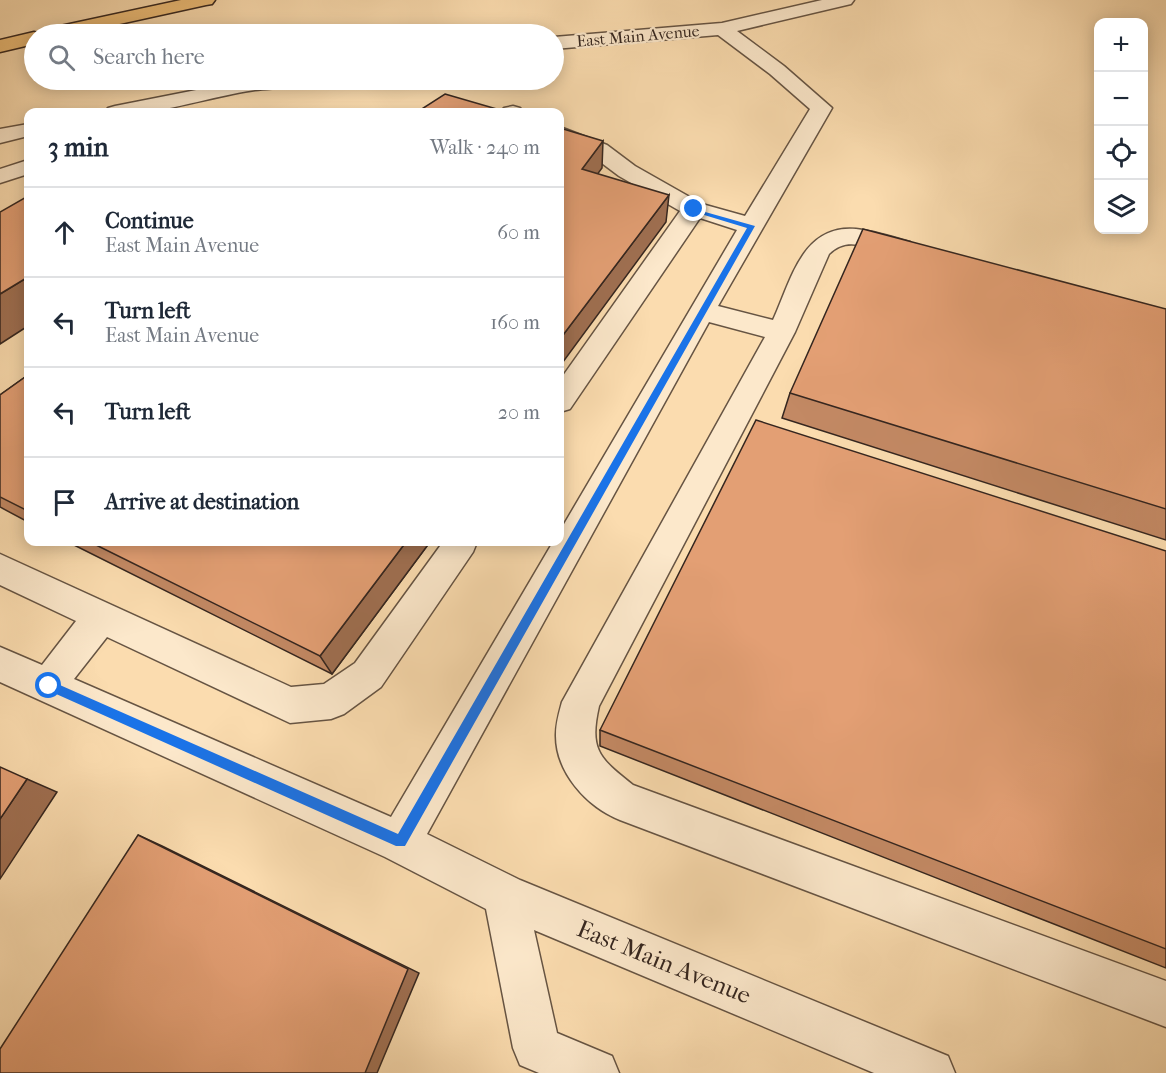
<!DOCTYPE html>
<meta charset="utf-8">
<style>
:root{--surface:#fff;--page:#f6f6f7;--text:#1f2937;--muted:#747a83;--line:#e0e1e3}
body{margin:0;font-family:"IM FELL French Canon",serif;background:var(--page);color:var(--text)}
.controls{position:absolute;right:18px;top:18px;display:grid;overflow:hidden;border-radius:12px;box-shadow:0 3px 15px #0003}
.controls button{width:54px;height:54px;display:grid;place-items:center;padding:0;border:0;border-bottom:2px solid var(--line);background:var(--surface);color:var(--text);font:30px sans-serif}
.stop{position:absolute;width:18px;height:18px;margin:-14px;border:4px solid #1a73e8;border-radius:50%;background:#fff}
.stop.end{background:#1a73e8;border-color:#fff;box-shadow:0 2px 6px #0008}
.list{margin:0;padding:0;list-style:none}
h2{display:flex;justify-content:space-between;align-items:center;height:78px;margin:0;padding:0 24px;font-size:26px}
h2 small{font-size:20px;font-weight:400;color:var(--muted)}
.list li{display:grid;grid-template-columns:39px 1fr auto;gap:18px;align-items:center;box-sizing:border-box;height:90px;padding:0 24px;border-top:2px solid var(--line)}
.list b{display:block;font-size:22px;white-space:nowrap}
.list p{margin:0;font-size:20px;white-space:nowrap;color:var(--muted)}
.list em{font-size:20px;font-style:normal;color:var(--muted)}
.icon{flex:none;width:33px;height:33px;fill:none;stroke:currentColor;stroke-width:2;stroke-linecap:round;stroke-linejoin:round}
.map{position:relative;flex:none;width:1166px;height:1073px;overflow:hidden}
.search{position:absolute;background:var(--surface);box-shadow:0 3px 15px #0003;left:24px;top:24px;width:540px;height:66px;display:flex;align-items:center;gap:15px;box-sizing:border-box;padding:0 21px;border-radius:33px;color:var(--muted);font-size:22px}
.panel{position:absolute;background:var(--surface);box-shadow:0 3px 15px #0003;left:24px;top:108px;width:540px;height:438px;border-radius:12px}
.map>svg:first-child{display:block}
</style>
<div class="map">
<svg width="1166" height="1073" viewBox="0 0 1166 1073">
<rect width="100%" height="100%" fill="#fbdcaf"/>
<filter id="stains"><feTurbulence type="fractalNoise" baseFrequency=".00333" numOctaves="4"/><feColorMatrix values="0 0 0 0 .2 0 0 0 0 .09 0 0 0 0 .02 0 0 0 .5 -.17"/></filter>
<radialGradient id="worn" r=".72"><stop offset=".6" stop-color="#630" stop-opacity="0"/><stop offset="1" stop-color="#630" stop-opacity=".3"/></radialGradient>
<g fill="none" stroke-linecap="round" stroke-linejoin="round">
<defs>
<g id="minor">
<path d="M822 0H854L851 4 737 31 784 66 832 108 718 306 773 320C791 281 802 224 856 229 874 231 892 237 910 242L913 248 910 254C882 261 854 229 829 254L795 332 599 706C589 750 599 758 633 785L1166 981V1027L620 820C587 807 555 772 556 734 556 723 559 713 562 702L765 337 709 322 427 834 520 880 948 1056 955 1073H874L534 930 557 1033 612 1056 619 1073H539L520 1065 513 1048 486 909 385 857 0 682V647L42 665 76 621 0 585V554L291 687 324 684 355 663 443 542H477L473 552 381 687 344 714 331 719 290 723 107 637 74 679 391 817 553 542H560V531L737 230 700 218 570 409 560 412V380L680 211 619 176 591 155 560 141V127L607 145 635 166 702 204 745 216 810 109 770 74 718 35 554 49V37L722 23Z"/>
<path d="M247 80H309L306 84C290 88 272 88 255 90 205 97 155 118 104 112L108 108 115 106Z"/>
<path d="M513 106 520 108 524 112H500L504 108Z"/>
<path d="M28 124V136L0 143V129Z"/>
<path d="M28 160V174L0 183V169Z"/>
</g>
<g id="major">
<path d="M181 0H215L212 4 206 5 74 34H42L44 30 51 28Z"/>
<path d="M34 32 41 34H34V44L0 52V40Z"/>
</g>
</defs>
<use href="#minor" stroke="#665443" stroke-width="3"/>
<use href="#major" stroke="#35261f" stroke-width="3"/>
<use href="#minor" fill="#fce8cb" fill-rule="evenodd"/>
<use href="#major" fill="#eebe78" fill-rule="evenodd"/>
</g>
<g fill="#c38964" stroke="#35261f" stroke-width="1.5">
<path d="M1166 309V540L782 418 790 393Z"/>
<path d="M28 375V522L0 507V395Z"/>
<path d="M68 542H430L332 674Z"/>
<path d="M1166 551V968L600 746V730Z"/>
</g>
<g fill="#9f6f51" stroke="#35261f" stroke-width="1.5">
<path d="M603 141 602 168 582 195V169Z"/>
<path d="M669 195 666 222 560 366V339Z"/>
<path d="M28 277V326L0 344V294Z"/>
<path d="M406 542H430L332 674 320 656Z"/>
<path d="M27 779 57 792 0 879V819Z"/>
<path d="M138 835 162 846 419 973 377 1073H365Z"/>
</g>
<g fill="#e39f74" stroke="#35261f" stroke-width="1.5">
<path d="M445 94 507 112H417Z"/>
<path d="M560 128 603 141 582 169 669 195 560 339Z"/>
<path d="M28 196V277L0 294V212Z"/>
<path d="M863 229 1166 309V509L790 393Z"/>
<path d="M28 375V511L0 497V395Z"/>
<path d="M756 420 1166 551V949L600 730Z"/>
<path d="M90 542H406L320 656Z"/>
<path d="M0 767 27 779 0 819Z"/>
<path d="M138 835 408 969 365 1073H0V1049Z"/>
</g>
<path fill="#1a73e8" d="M691 208 755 226 405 846H396L45 689V682H53L398 834 747 228 691 211Z"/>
<g text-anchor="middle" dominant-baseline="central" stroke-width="4.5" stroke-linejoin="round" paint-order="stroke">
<g font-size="16" fill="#35261f" stroke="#fce8cb">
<text transform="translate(638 36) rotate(-5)">East Main Avenue</text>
</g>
<g font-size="24" fill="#35261f" stroke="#fce8cb">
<text transform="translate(664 962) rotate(22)">East Main Avenue</text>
</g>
</g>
<rect width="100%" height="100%" filter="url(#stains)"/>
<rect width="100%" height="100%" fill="url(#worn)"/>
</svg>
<div class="controls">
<button>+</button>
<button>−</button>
<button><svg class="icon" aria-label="locate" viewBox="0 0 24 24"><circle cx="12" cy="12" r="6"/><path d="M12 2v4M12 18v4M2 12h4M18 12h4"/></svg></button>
<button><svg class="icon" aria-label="layers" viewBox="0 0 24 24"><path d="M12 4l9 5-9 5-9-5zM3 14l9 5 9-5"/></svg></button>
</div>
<div class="stop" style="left:49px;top:686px"></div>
<div class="stop end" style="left:694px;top:209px"></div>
<div class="search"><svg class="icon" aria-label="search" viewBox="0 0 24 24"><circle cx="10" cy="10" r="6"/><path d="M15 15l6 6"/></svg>Search here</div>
<section class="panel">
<h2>3 min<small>Walk · 240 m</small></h2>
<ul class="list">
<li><svg class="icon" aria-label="ahead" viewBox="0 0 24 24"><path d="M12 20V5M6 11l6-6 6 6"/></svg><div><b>Continue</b><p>East Main Avenue</p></div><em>60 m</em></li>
<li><svg class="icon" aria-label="left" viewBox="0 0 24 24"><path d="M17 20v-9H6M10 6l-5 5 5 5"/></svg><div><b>Turn left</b><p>East Main Avenue</p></div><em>160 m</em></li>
<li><svg class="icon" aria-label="left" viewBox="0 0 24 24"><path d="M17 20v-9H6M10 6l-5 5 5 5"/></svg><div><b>Turn left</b></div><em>20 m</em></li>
<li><svg class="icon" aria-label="arrive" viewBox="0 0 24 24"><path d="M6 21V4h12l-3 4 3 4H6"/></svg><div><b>Arrive at destination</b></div></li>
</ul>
</section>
</div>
